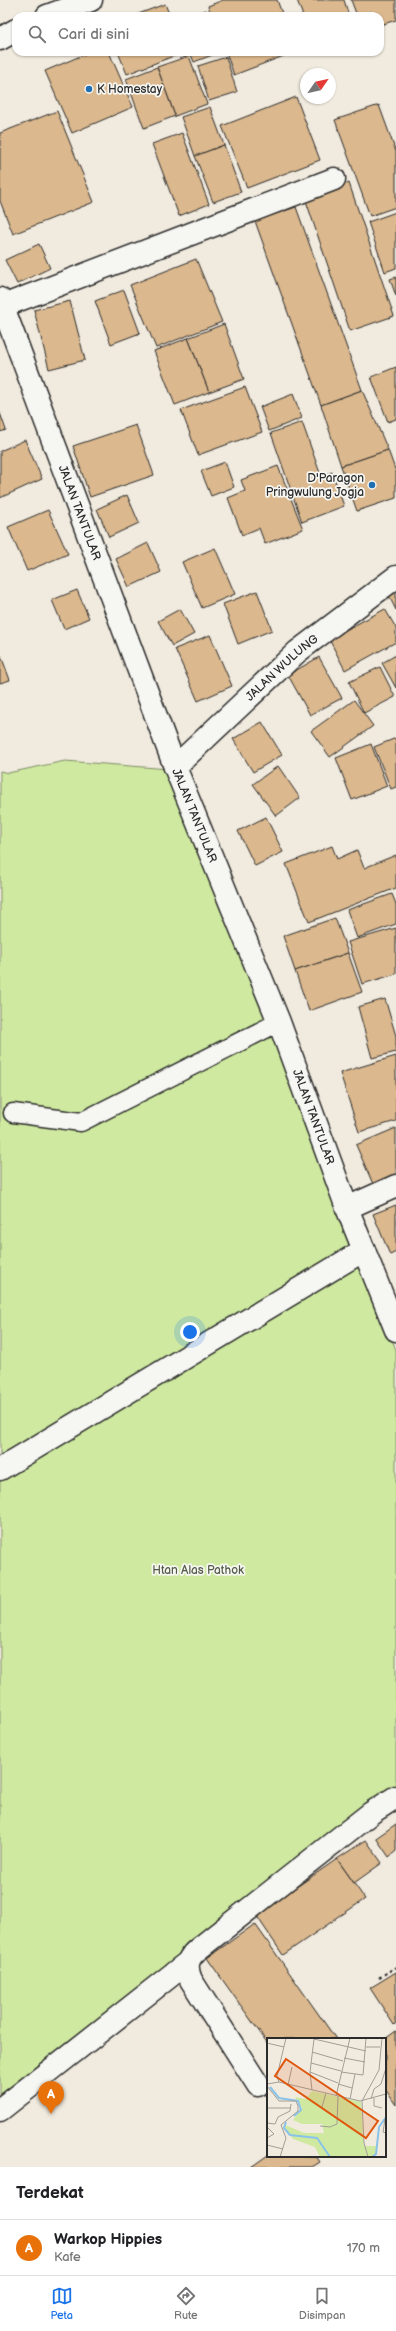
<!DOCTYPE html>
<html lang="id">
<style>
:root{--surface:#fff;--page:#f2f2f2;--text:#202124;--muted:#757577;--line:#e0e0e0;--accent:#1a73e8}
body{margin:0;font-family:"Balsamiq Sans",sans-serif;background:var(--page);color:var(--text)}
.compass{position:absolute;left:300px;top:68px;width:36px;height:36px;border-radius:50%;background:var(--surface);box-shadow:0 1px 3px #0004;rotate:56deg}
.you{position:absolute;left:190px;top:1332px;width:14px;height:14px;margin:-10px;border:3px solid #fff;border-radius:50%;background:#1a73e8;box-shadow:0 0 0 6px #1a73e833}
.badge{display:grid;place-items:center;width:26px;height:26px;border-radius:50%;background:var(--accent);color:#fff;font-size:13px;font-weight:700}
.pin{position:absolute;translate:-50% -33px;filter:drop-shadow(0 1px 2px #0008)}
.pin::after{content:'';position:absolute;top:21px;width:14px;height:12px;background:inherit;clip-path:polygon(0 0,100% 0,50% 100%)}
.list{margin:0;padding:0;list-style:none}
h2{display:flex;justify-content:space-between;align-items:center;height:52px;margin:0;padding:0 16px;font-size:17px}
h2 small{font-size:13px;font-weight:400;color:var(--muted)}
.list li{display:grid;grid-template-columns:26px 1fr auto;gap:12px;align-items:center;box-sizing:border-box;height:56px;padding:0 16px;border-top:1px solid var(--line)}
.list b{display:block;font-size:15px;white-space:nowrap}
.list p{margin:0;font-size:13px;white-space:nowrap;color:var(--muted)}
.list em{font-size:13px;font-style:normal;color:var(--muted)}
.icon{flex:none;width:22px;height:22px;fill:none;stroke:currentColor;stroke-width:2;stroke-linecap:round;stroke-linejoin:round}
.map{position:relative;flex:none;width:396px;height:2167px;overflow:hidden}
.search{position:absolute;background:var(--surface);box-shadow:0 1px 3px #0004;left:12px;right:12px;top:12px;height:44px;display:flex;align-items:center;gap:10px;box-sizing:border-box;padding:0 14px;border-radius:12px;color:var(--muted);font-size:15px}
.sheet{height:108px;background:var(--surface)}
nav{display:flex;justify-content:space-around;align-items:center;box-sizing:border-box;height:56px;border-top:1px solid var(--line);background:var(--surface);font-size:11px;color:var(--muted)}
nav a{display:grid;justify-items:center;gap:2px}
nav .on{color:var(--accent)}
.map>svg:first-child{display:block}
</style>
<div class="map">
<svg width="396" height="2167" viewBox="0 0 396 2167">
<rect width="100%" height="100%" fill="#f1eade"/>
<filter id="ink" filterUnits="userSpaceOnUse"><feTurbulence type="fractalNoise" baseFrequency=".025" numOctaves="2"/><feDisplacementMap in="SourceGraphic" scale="8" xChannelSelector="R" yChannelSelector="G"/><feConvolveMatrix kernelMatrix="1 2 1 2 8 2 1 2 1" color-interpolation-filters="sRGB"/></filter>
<g filter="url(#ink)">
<path fill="#cfeaa0" stroke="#7d8a66" d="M65 761 169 769 396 1350V1790L0 2104V771L8 773Z"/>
<g fill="#dbb88d" stroke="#2b2b2b">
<path d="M223 0H277L283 16H212L208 6Z"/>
<path d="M297 0H344L349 16H303Z"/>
<path d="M351 0H396V20L380 25V16H357Z"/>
<path d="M165 4 170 16H133Z"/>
<path d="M206 10 208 16H188Z"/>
<path d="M90 52H109L133 107 72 133 45 71Z"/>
<path d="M118 52H184L127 74Z"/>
<path d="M190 52H220L194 62Z"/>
<path d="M226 52H294L234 75Z"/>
<path d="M189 56 207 104 175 116 157 67Z"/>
<path d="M226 57 237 92 209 101 198 66Z"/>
<path d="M157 67 175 116 144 128 126 79Z"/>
<path d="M296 97 320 160 247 188 222 126Z"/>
<path d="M379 105 396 152V207L370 216 335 120Z"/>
<path d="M210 107 224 145 195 156 181 117Z"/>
<path d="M57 111 94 202 13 234 0 201V133Z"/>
<path d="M182 133 209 204 179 216 152 144Z"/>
<path d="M224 145 241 192 213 202 195 156Z"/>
<path d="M349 183 394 316 350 331 305 198Z"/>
<path d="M296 207 362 390 321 405 255 221Z"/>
<path d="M396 212V268L385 272 368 222Z"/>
<path d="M39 244 50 268 17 284 5 260Z"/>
<path d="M196 259 222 322 156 348 130 285Z"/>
<path d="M396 277V296L390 279Z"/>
<path d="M124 290 140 333 111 344 95 301Z"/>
<path d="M70 301 85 360 49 369 34 310Z"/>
<path d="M224 324 244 379 209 392 188 338Z"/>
<path d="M188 338 209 392 175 405 154 351Z"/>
<path d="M396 367V419L388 422 371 377Z"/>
<path d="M245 387 262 432 198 455 181 410Z"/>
<path d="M362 390 388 450 341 466 321 405Z"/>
<path d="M293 394 302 418 269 431 260 407Z"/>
<path d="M0 413 6 430 0 432Z"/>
<path d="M302 422 321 476 332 472 344 506 302 522 271 433Z"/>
<path d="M136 425 154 475 90 497 73 446Z"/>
<path d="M25 440 42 479 0 498V451Z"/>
<path d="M388 450 396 472V498L357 511 341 466Z"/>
<path d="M225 462 234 487 211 496 201 471Z"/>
<path d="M278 466 303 529 265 544 259 528 242 535 228 498 245 491 241 480Z"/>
<path d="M127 495 139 523 109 537 97 509Z"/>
<path d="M48 510 68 554 27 571 8 527Z"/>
<path d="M148 543 161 572 129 587 116 559Z"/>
<path d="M215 548 235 594 202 608 182 562Z"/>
<path d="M77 590 89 618 64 629 52 600Z"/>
<path d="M396 590V610L388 594Z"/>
<path d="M257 591 272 630 238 644 223 604Z"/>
<path d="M180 609 194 634 172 646 158 621Z"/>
<path d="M385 609 396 628V642L345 670 329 639Z"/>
<path d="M210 635 232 686 198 701 175 649Z"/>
<path d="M0 653 10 680 0 683Z"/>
<path d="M396 655V688L382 663Z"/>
<path d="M319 657 342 698 310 715 288 675Z"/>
<path d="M380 667 395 697 364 713 349 682Z"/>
<path d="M354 700 373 726 330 757 311 731Z"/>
<path d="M262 722 282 755 253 772 233 739Z"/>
<path d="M396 738V787L391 789 374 747Z"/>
<path d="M371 744 387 786 352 800 336 758Z"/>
<path d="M278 766 300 798 276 816 253 784Z"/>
<path d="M266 817 283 852 255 866 238 831Z"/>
<path d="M332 846 337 859 357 850 364 868 396 855V888L309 922 286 864Z"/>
<path d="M392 894 396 904V924L357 938 347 910Z"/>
<path d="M335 918 348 953 295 971 283 936Z"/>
<path d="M396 928V974L362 984 348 942Z"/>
<path d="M348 953 362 992 309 1011 295 971Z"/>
<path d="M385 999 396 1036V1052L372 1058 358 1007Z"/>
<path d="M396 1056V1121L359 1132 340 1073Z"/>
<path d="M396 1128V1175L373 1184 356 1145Z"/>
<path d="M396 1205V1252L390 1255 373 1214Z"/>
<path d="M396 1824V1851L389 1857 376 1838Z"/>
<path d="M366 1840 382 1863 354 1883 337 1859Z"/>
<path d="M337 1859 365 1899 283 1955 256 1915Z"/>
<path d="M255 1924 336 2039H268V2044L207 1958Z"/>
<path d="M396 1972V2023L394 2025 370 1988Z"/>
<path d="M396 2031V2105L385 2089V2039Z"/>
<path d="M268 2155 316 2156 320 2162 312 2167H251Z"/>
</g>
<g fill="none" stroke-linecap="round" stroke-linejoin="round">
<defs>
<path id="lane" d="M13 1113 81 1122 279 1022"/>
<g id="street">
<path d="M3 306 334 179"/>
<path id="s1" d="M175 767 297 652 396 577"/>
<path d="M347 1208 396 1186"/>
<path d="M0 1469 364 1250"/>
<path d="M258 2085 191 1980C186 1968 186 1959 197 1950L371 1813 396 1797"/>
<path d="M0 2110 188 1962"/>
</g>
<g id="secondary">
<path d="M47 16 91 0"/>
<path d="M0 39 16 30"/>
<path id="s2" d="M0 299 175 767 279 1022 347 1208 396 1330"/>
</g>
</defs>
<use href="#lane" stroke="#2b2b2b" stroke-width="21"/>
<use href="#street" stroke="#2b2b2b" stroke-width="25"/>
<use href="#secondary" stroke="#2b2b2b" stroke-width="25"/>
<path stroke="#2b2b2b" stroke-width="2.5" stroke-dasharray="3 3" stroke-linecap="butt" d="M379 1978 396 1967"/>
<use href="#lane" stroke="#f6f6f2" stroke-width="18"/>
<use href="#street" stroke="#f6f6f2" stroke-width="22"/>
<use href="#secondary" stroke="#f6f6f2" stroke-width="22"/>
</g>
</g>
<g fill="#1f6fb2" stroke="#f6f6f2" stroke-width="1.5">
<circle cx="89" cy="89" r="4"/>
<circle cx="372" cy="485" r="4"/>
</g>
<g text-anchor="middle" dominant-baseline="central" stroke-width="3.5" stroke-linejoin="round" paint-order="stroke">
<g font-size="12" fill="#2b2b2b" stroke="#f6f6f2" text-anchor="start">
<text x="97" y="89">K Homestay</text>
<text x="364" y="478" text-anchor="end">D'Paragon<tspan x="364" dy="14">Pringwulung Jogja</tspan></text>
</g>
<g font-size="12" fill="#2b2b2b" stroke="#f6f6f2">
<text stroke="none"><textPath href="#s2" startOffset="228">JALAN TANTULAR</textPath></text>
<text stroke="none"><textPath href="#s1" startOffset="146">JALAN WULUNG</textPath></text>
<text stroke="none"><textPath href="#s2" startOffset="552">JALAN TANTULAR</textPath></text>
<text stroke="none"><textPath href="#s2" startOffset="876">JALAN TANTULAR</textPath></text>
</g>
<g font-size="12" fill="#545b48" stroke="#f6f6f2">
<text x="198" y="1570">Htan Alas Pathok</text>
</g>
</g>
<g transform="translate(267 2038)">
<rect width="119" height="119" fill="#f1eade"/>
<path d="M45 53 94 64 97 108H111L109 116 104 119H53L48 109 26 101 16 86 37 95H57L55 86H35L26 82 35 70 28 59 39 61Z" fill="#cfeaa0"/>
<path fill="none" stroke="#8ac3e9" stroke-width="2" d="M3 49 12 60 31 63 34 72 27 78M19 84 17 90 23 97 50 100 63 119M105 119 109 116 112 89 119 79"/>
<path fill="none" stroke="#a29e96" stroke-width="1" d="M19 0 10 38 12 44 93 63 119 56M47 1 99 13M0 5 17 9M99 9H113M45 14 76 23M77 20 98 24M44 25 74 33M43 34 71 45M74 34 96 37 99 0M0 46 12 44M71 46 85 50M21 47 25 29M0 48 12 63H29L31 68V73L14 87 19 100 13 119M45 52 43 34 47 1M69 58 83 0M107 60V68L115 70M83 61 88 36M104 61 107 51 114 46 119 30M55 69 59 55M0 70H23M118 81 116 94 119 95M0 85 8 86 11 79 23 73 24 66M53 88 63 89 70 86 71 58M0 89 7 96 0 100M0 107 16 111M101 119 97 105 95 63 112 32 115 0"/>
<path fill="#df570e" fill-opacity="0.15" stroke="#df570e" stroke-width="2" d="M19 21 111 83 99 100 8 38Z"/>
<rect width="119" height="119" fill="none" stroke="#2b2b2b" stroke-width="2"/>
</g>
</svg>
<svg class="compass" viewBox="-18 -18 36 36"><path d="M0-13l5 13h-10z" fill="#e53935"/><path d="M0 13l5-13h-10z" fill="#757577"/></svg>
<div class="you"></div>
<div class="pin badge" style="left:51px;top:2114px;background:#e8710a">A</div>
<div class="search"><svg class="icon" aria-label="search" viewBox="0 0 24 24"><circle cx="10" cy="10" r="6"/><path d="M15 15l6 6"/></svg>Cari di sini</div>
</div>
<section class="sheet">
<h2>Terdekat<small></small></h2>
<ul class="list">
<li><span class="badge" style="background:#e8710a">A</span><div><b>Warkop Hippies</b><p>Kafe</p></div><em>170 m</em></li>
</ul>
</section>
<nav>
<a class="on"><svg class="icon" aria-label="map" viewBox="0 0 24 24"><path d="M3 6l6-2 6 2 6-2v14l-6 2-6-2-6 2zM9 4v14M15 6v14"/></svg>Peta</a>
<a><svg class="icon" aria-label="directions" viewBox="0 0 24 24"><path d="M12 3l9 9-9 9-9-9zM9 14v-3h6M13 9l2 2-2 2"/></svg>Rute</a>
<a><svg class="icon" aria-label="saved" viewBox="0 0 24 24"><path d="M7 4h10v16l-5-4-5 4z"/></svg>Disimpan</a>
</nav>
